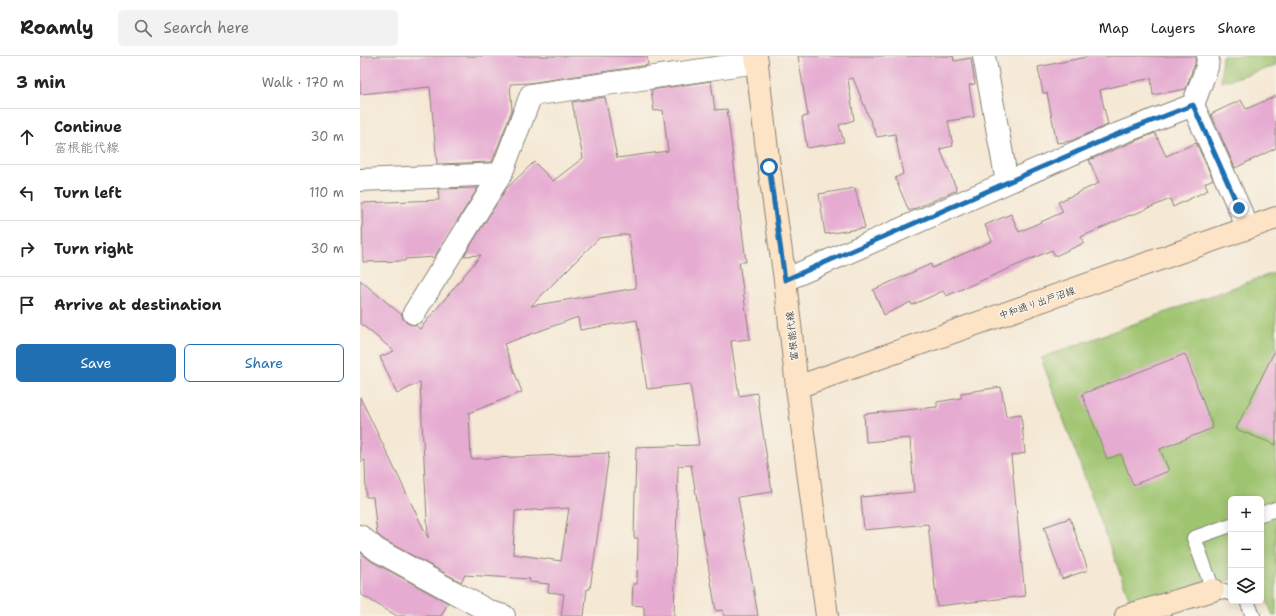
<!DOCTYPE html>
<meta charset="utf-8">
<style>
:root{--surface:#fff;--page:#f2f2f2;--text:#222;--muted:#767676;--line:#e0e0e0;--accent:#1f6fb2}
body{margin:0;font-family:"Shantell Sans","Klee One",sans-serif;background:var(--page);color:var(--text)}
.controls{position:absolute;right:12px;bottom:12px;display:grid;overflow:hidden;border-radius:6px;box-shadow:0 2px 10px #0003}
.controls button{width:36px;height:36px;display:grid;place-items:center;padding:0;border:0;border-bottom:1px solid var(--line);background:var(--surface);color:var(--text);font:20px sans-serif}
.stop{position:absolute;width:12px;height:12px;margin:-9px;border:3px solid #1f6fb2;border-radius:50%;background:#fff}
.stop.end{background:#1f6fb2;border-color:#fff;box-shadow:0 1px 4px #0008}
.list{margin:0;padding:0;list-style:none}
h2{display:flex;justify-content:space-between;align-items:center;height:52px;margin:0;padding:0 16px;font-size:17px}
h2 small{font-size:13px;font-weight:400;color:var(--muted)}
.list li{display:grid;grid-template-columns:26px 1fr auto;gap:12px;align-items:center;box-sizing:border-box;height:56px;padding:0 16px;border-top:1px solid var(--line)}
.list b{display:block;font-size:15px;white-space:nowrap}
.list p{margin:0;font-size:13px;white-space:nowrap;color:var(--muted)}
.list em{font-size:13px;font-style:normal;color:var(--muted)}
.actions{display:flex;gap:8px;padding:12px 16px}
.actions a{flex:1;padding:9px 0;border:1px solid var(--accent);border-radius:6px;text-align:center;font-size:14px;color:var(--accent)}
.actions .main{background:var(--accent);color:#fff}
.icon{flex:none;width:22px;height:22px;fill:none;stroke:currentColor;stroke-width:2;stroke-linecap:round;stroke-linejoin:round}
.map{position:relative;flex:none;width:916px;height:560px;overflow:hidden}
header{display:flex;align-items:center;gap:24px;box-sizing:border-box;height:56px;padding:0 20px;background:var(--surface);border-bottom:1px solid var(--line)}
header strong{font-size:19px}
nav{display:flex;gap:22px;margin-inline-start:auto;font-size:14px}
.search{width:280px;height:36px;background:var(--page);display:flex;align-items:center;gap:10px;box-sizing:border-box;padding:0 14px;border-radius:6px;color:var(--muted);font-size:15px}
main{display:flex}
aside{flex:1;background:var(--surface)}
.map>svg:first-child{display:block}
</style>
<header>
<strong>Roamly</strong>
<div class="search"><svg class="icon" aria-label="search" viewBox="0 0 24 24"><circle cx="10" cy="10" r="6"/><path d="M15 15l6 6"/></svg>Search here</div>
<nav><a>Map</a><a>Layers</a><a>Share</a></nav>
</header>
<main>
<aside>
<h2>3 min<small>Walk · 170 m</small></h2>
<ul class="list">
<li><svg class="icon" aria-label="ahead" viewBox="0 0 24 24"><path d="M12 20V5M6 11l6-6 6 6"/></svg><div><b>Continue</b><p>富根能代線</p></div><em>30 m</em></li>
<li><svg class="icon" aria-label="left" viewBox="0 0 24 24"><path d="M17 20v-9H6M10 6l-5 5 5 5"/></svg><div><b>Turn left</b></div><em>110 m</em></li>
<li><svg class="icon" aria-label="right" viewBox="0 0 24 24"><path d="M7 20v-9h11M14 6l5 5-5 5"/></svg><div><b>Turn right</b></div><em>30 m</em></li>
<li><svg class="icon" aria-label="arrive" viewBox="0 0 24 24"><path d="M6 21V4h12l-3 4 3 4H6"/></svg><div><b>Arrive at destination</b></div></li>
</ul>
<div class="actions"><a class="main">Save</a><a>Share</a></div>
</aside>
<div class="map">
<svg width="916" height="560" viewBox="0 0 916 560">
<rect width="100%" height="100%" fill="#f7f3e8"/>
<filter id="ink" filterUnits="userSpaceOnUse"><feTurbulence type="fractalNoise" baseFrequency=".025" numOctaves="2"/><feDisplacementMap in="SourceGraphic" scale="8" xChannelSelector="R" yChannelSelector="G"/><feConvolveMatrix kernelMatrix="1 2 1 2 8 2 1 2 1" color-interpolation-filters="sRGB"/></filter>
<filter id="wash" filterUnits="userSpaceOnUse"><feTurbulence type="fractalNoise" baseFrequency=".012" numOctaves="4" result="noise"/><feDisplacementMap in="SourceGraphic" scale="16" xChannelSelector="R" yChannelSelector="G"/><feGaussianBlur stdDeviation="0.9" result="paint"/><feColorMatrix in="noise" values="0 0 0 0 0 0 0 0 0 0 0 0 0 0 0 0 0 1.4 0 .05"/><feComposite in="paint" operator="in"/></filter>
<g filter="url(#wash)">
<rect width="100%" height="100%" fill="#f5e8d4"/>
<g fill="#9fc46f" stroke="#5e7046">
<path d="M862 0H916V10L861 26Z"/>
<path d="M916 216V560H913L901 528V443H871V523L775 558 681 302Z"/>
</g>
<g id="blocks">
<g fill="#e6abd1" fill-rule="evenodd">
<path d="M0 0H287L288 9 169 27 150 28 152 54 132 106 77 108 70 31 0 38Z"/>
<path d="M438 0H593L594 5 611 2 615 28 609 29 614 61 588 65 593 90 580 93 597 134 549 155 535 122 543 118 535 78 517 81 493 22 488 23 494 64 479 69 484 86 447 92 442 61 448 60Z"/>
<path d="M731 0H835V8L833 13H832V15L826 33 793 39 791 22 740 34 748 69 711 85 697 87 687 37H683L678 11Z"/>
<path d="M351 25 355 54 367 53 386 206H379L390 283 371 285 379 340 397 337 412 436 378 441 398 560H364L363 554 356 555 331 409 318 410 314 560H284V550L272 549 273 528H277L278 482H274L276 391 339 389 330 328 287 333 277 264 220 274 218 261 144 288 162 336 109 357 111 403 249 397 230 533H227L224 560H201L204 538 188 536 189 528 169 526 170 523 105 519 101 526 24 484 17 478 13 441H6L5 404 0 406V341L68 482 60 326 37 338 20 301 34 295 0 267V224L42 259 43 263 47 267 55 269 60 273 121 199 104 200 145 134 174 106 193 125 223 102 212 46 245 41 257 102 308 95 303 54 294 55 291 34ZM269 178 276 232 171 250 239 182ZM209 452 201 505 153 498 155 455Z"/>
<path d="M916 40V92L875 112 851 58 881 44 886 53Z"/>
<path d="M795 77 806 100 836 87 853 123 845 127 848 134 813 151 810 143 770 160V159L721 181 724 187 695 200 692 194 586 240 583 235 552 249 551 246 524 259 513 234 571 208 572 212 632 185 625 169 651 158 659 176 703 156 698 146 739 127 729 104Z"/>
<path d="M118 132 74 201 45 203V205L3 206 2 147 79 144 78 133Z"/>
<path d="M495 132 505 172 465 178 459 138Z"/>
<path d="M916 292V389L876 373Z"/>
<path d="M825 298 853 372 800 393 809 415 773 429 761 398 747 403 722 338Z"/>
<path d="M641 331 646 360 661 358 665 397 651 400 665 540 577 550 568 468 504 474 501 441 554 436 550 382 506 386 504 358 577 351V346L601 342V337Z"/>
<path d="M710 462 728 514 702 523 684 471Z"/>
<path d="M0 496 11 505 88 547 81 560H37L0 538Z"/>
</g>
</g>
</g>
<g filter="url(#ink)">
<use href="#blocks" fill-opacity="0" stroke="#888278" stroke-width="1"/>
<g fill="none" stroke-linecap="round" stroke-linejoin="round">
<defs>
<g id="lane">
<path d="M901 458 916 453"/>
<path d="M871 469 834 482 853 534 871 537"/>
<path d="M887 545 893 560"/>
</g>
<g id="street">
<path d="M624 0 647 126"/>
<path d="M833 49 888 172"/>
<path d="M0 124 141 118"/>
<path d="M425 224 753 80 833 49 847 11 848 0"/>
<path d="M54 257 141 118 171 39 397 6"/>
<path d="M0 480 17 494 130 556 144 560"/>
</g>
<g id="secondary">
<path d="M396 0 409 111 425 224 437 331 467 560"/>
<path d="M437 331 916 162"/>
<path d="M766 560 853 534"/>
</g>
</defs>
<use href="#lane" stroke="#888278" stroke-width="16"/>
<use href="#street" stroke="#888278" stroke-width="24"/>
<use href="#secondary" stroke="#888278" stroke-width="24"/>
<use href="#lane" stroke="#fff" stroke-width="14"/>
<use href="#street" stroke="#fff" stroke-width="22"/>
<use href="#secondary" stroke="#fee4c6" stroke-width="22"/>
</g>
</g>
<g fill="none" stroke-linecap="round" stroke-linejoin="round" filter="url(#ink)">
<path stroke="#1f6fb2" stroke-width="5" d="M409 111 425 224 753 80 833 49 879 152"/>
</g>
<g text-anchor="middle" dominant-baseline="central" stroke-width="3" stroke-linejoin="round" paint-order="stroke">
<g font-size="10" fill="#1c1c1c" stroke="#f7f3e8">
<text transform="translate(677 247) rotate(-19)">中和通り出戸沼線</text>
<text transform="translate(432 280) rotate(-96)">富根能代線</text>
</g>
</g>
</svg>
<div class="controls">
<button>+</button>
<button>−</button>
<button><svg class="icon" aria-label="layers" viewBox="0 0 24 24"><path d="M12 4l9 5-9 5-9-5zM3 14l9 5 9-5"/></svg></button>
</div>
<div class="stop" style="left:409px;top:111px"></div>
<div class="stop end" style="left:879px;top:152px"></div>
</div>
</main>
